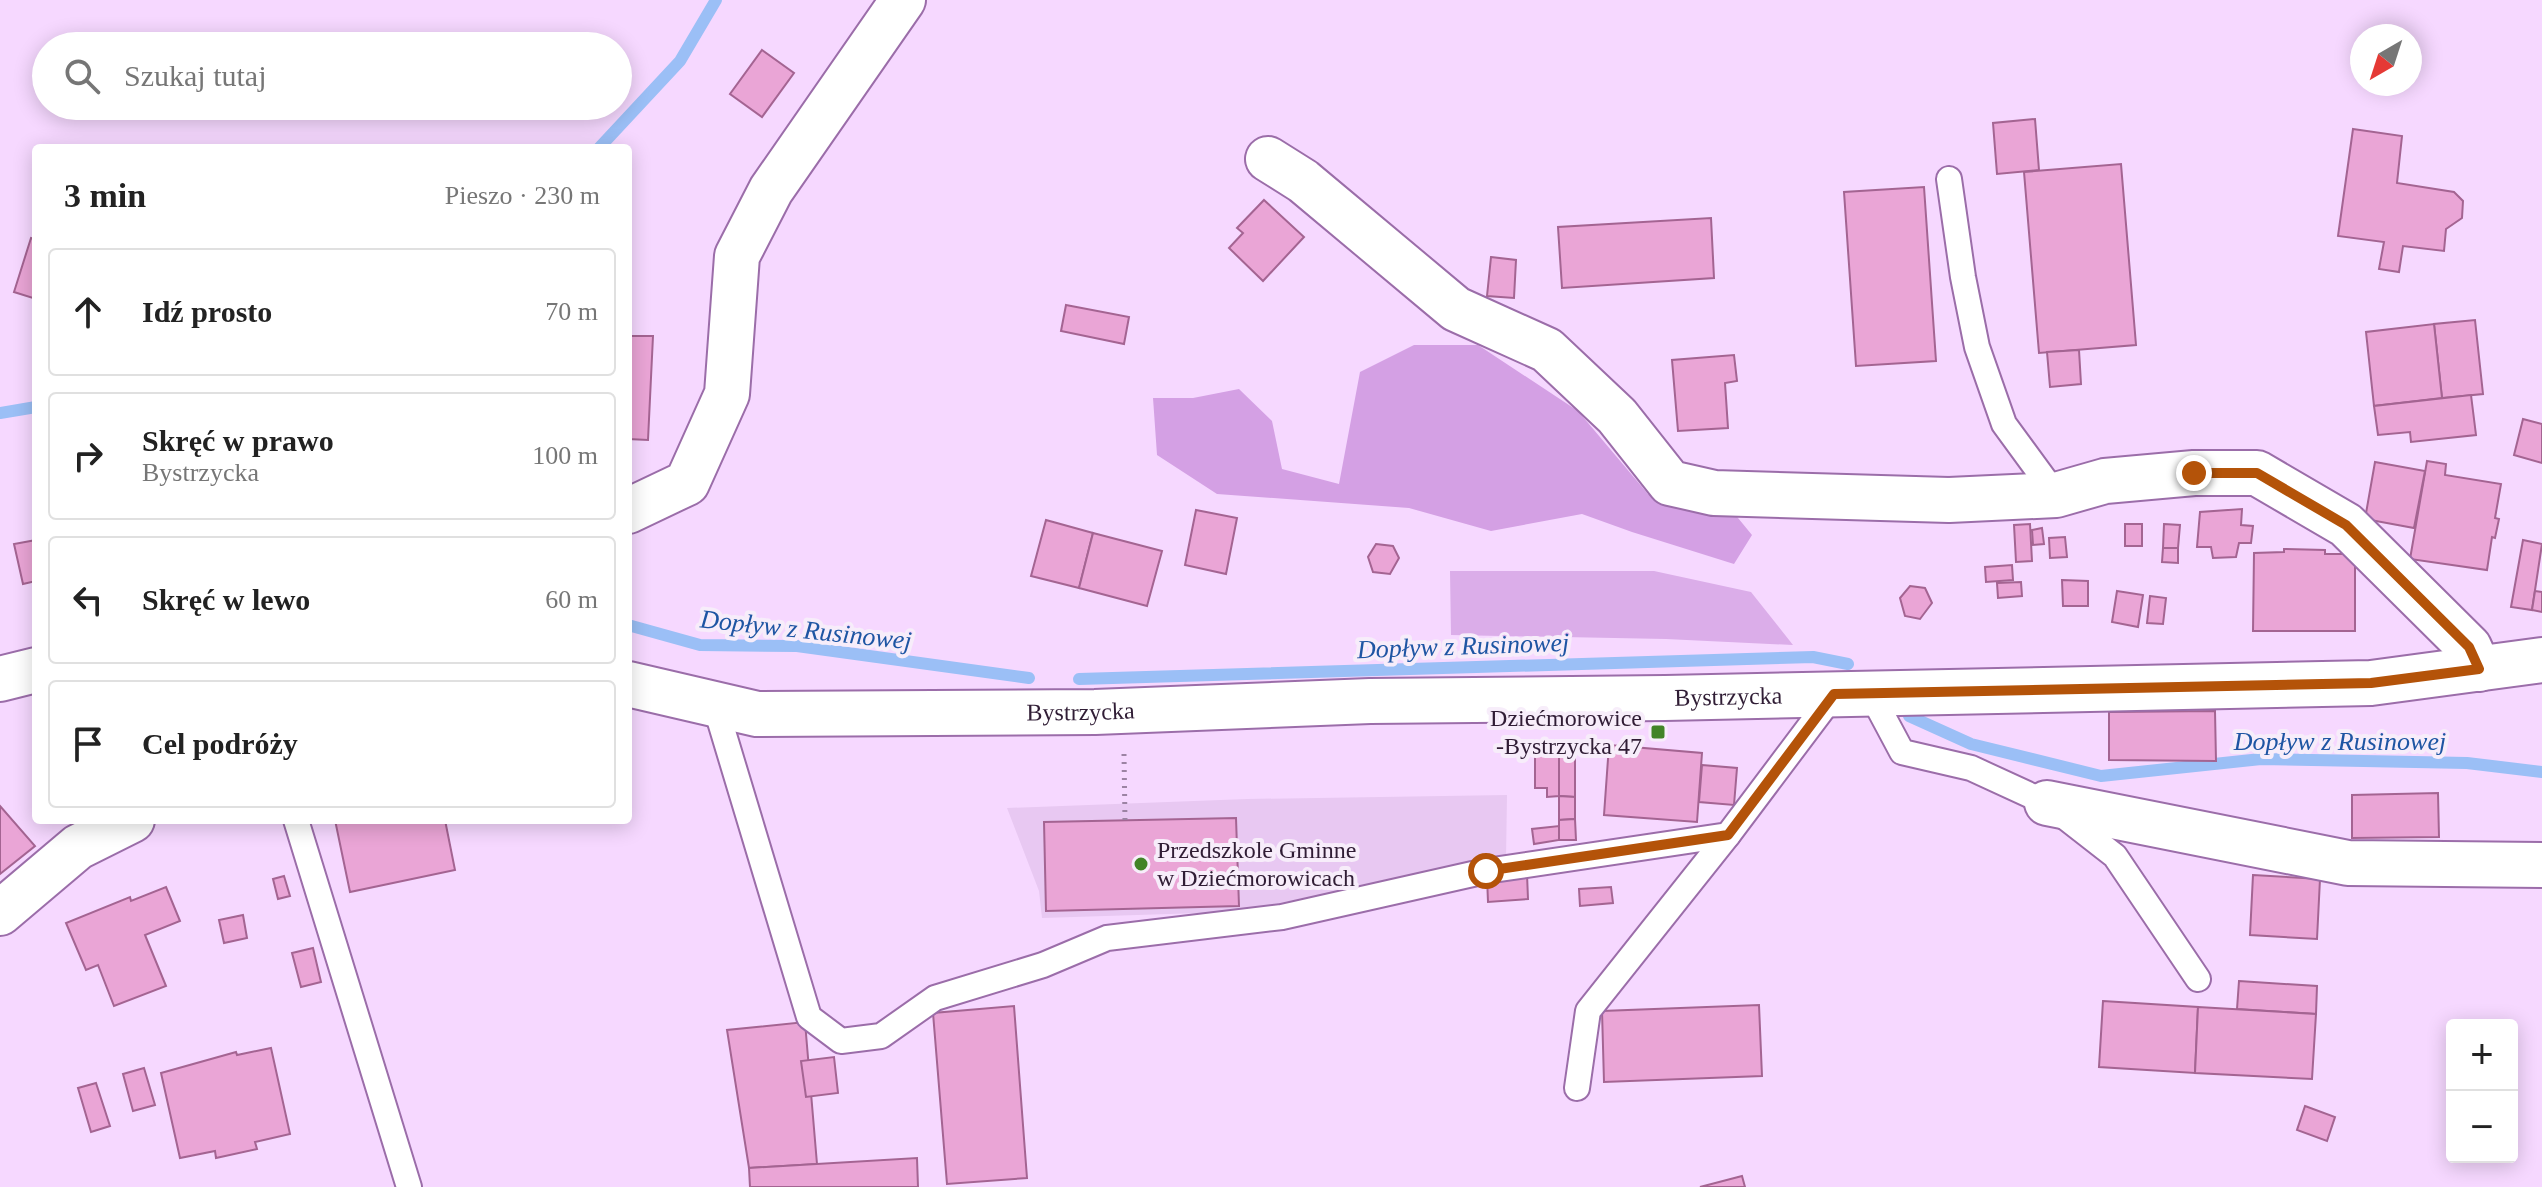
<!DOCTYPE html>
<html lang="pl">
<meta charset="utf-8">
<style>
:root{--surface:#fff;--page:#f2f2f2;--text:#222;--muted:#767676;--line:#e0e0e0}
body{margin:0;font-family:"Times New Roman",serif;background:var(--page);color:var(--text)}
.controls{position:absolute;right:24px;bottom:24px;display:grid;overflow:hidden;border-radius:8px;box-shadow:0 4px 20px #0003}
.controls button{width:72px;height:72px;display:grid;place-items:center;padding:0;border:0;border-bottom:2px solid var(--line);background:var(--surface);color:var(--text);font:40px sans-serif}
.compass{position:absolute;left:2350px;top:24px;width:72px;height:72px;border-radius:50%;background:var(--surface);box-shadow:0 4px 20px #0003;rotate:219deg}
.stop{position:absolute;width:24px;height:24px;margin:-18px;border:6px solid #b45309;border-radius:50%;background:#fff}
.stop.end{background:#b45309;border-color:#fff;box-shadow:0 2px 8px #0008}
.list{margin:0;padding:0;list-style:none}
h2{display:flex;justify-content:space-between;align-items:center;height:104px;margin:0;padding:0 32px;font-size:34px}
h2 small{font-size:26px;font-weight:400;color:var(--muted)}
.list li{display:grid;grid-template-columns:52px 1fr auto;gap:24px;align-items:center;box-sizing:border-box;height:128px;margin:0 16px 16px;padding:0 16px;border:2px solid var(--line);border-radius:8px}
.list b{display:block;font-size:30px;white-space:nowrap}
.list p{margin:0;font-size:26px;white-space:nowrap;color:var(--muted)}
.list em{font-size:26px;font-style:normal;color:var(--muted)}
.icon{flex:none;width:44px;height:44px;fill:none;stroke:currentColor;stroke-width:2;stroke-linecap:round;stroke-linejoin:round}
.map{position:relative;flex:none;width:2542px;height:1187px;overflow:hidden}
.search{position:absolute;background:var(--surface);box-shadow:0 4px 20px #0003;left:32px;top:32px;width:600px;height:88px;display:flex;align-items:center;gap:20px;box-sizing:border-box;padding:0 28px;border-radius:44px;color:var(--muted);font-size:30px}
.panel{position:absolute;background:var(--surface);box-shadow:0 4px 20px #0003;left:32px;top:144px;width:600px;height:680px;border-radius:8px}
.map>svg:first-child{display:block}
</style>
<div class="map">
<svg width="2542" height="1187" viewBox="0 0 2542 1187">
<rect width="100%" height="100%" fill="#f6d8ff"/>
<path fill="#e8c8f2" d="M1507 795 1506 859 1233 912 1042 918 1039 891 1007 808 1247 799Z"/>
<path fill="#dbade9" d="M1450 571H1654L1751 592 1793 645 1666 639 1451 635Z"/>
<path fill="#d4a0e4" d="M1414 345H1478L1578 411 1648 494 1729 507 1752 535 1734 564 1632 532 1582 514 1491 531 1409 508 1217 494 1157 455 1153 398H1193L1239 389 1272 421 1282 469 1339 484 1360 372Z"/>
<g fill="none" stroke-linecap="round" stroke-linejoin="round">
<g stroke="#9bbff6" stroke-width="12">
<path d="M599 148 680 61 716 0"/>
<path d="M0 413 36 407"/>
<path d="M628 625 700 645 797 646 1029 678"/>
<path d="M1079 679 1813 657 1848 664"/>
<path d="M1909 716 1971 744 2101 776 2261 759 2467 763 2542 772"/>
</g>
</g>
<g fill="#eaa5d6" stroke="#a46492" stroke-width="2">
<path d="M762 50 794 73 762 117 730 94Z"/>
<path d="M2035 119 2039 170 1997 174 1993 123Z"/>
<path d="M2353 129 2402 136 2397 183 2454 192 2463 201 2462 218 2446 229 2444 251 2403 246 2399 272 2379 269 2384 242 2338 236Z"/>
<path d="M2121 164 2136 345 2039 353 2024 172Z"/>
<path d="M1924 187 1936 361 1856 366 1844 192Z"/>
<path d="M1264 200 1304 237 1263 281 1229 248 1243 233 1237 228Z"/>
<path d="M1711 218 1714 278 1562 288 1558 227Z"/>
<path d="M31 238 36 240V299L14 292Z"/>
<path d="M1491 257 1516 260 1514 298 1487 296Z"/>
<path d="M1066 305 1129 317 1124 344 1061 331Z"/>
<path d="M2475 320 2483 394 2442 398 2434 324Z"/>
<path d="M2434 324 2442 398 2374 406 2366 332Z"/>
<path d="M628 336H653L648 440 628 439Z"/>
<path d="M2079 350 2081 384 2050 387 2047 352Z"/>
<path d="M1734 355 1737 381 1725 383 1728 428 1678 431 1672 360Z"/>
<path d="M2471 395 2476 435 2411 442 2410 432 2378 435 2374 406Z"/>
<path d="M2523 419 2542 424V463L2514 455Z"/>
<path d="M2427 461 2446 464 2445 475 2501 484 2495 518 2499 519 2495 538 2492 537 2487 570 2410 559Z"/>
<path d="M2375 462 2425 471 2414 528 2365 519Z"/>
<path d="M2242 509 2241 525 2253 526 2251 543H2239L2236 557 2213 558 2211 547H2197L2200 512Z"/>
<path d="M1196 510 1237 518 1226 574 1185 565Z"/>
<path d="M1046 520 1093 533 1079 588 1031 576Z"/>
<path d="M2030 524 2032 561 2016 562 2014 525Z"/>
<rect x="2125" y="524" width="17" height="22"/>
<path d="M2164 524 2180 525 2178 548H2163Z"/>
<path d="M2042 528 2044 544 2033 545 2032 530Z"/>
<path d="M1093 533 1162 551 1147 606 1079 588Z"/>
<path d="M2065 537 2067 557 2050 558 2049 538Z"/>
<path d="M36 540V581L23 584 14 544Z"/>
<path d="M2523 540 2542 544 2532 610 2511 607Z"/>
<path d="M1376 544 1393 546 1399 558 1390 574 1373 572 1368 557Z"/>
<path d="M2163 548H2178V563L2162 562Z"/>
<path d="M2284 549 2325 550V554H2355V631H2253L2254 553 2284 552Z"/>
<path d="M2012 565 2013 580 1986 582 1985 567Z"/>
<path d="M2062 580 2088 581V606H2063Z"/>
<path d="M2021 582 2022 596 1998 598 1997 583Z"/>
<path d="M1910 586 1925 588 1932 603 1920 619 1905 616 1900 598Z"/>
<path d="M2117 591 2143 595 2138 627 2112 622Z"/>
<path d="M2535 591 2542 592V612L2532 610Z"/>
<path d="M2150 596 2166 598 2163 624 2147 623Z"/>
<path d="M2215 711 2216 761 2109 760V712Z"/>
<path d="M1609 745 1702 753 1697 822 1604 815Z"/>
<path d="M1535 748H1559V796L1547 797V788H1535Z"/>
<path d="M1559 748H1575V797L1559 796Z"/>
<path d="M1702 765 1737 768 1734 805 1699 802Z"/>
<path d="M2438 793 2439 837 2352 838V795Z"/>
<path d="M1559 796 1575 797V819L1559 820Z"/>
<path d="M0 806 35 846 0 874Z"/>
<path d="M1236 818 1239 906 1046 911 1044 822Z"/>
<path d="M1575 819 1576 840H1559V820Z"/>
<path d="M335 820H445L455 870 350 892Z"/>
<path d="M1559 826V840L1534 844 1532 829Z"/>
<path d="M1527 874 1528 899 1488 902 1487 877Z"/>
<path d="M2253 875 2320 879 2317 939 2250 935Z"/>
<path d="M284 876 290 896 278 899 273 879Z"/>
<path d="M166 887 180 921 145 935 166 986 114 1006 98 965 86 970 66 923 130 897 131 901Z"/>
<path d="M1611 887 1613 903 1580 906 1579 889Z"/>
<path d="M243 915 247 938 224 943 219 920Z"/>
<path d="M313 948 321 982 301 987 292 953Z"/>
<path d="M2239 981 2317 986 2316 1014 2237 1009Z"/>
<path d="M2103 1001 2198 1007 2195 1073 2099 1067Z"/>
<path d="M1759 1005 1762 1076 1604 1082 1602 1011Z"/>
<path d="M1014 1006 1027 1178 947 1184 933 1013Z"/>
<path d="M2198 1007 2316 1014 2312 1079 2195 1073Z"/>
<path d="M805 1022 817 1164 749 1168 727 1030Z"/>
<path d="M271 1048 290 1134 255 1142 257 1149 216 1158 215 1151 180 1158 161 1073 236 1052 237 1055Z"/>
<path d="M834 1057 838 1093 806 1097 801 1061Z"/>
<path d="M144 1068 155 1105 133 1111 123 1074Z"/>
<path d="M96 1083 110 1126 91 1132 78 1088Z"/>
<path d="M2305 1106 2335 1117 2327 1141 2297 1130Z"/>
<path d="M917 1158 918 1187H750L749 1168Z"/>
<path d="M1742 1176 1745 1187H1700Z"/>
</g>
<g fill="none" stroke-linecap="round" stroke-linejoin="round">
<defs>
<g id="lane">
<path d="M1949 179 1963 277 1977 347 2004 424 2056 495"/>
<path d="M1870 692 1902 752 1971 768 2047 803 2115 856 2198 979"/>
<path d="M715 705 809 1017 841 1041 881 1036 935 998 1043 965 1107 938 1282 917 1486 871 1728 835 1834 694"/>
<path d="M296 820 409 1187"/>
<path d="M1577 1088 1588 1011 1728 835"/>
</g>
<g id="street">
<path d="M1268 159 1303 181 1456 309 1547 350 1617 416 1670 483 1714 493 1949 500 2056 495 2105 481 2194 473H2257L2346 525 2469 647 2479 669"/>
<path d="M628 511 687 483 727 394 737 256 771 190 903 0"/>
<path d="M2047 803 2348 863 2542 865"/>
<path d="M0 913 78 847 132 820"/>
</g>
<g id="secondary">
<path d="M0 679 36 670"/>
<path id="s1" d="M628 684 757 714 1095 712 1370 701 1665 698 2371 683 2542 660"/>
</g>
</defs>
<use href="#lane" stroke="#9b6da9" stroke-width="28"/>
<use href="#street" stroke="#9b6da9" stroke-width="48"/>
<use href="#secondary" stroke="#9b6da9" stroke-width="48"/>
<path stroke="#9c83a3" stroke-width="5" stroke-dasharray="2 6" stroke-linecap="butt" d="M1124 754 1125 821"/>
<use href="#lane" stroke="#fff" stroke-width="24"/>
<use href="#street" stroke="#fff" stroke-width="44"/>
<use href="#secondary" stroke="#fff" stroke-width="44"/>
</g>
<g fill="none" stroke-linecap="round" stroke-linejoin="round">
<path stroke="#b45309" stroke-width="10" d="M1486 871 1728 835 1834 694 2371 683 2479 669 2469 647 2346 525 2257 473H2194"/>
</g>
<g fill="#428427" stroke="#f7edfa" stroke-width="3">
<rect x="1650" y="724" width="16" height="16" rx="4"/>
<circle cx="1141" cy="864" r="8"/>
</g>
<g text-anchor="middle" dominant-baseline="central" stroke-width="8" stroke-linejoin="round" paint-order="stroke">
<g font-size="24" fill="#301d35" stroke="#f7edfa">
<text stroke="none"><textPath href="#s1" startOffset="1104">Bystrzycka</textPath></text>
<text stroke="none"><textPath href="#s1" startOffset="456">Bystrzycka</textPath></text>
</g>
<g font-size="24" fill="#301d35" stroke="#f7edfa" text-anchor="end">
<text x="1642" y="718">Dziećmorowice<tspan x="1642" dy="28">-Bystrzycka 47</tspan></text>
<text x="1157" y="850" text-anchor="start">Przedszkole Gminne<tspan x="1157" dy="28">w Dziećmorowicach</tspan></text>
</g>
<g font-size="26" font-style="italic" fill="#1e55a3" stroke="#f7edfa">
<text transform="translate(806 630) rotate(6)">Dopływ z Rusinowej</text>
<text transform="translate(1463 646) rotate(-2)">Dopływ z Rusinowej</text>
<text x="2340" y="741">Dopływ z Rusinowej</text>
</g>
</g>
</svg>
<div class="controls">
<button>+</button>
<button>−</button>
</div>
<svg class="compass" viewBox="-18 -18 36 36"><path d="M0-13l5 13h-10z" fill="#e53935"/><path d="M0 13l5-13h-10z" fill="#767676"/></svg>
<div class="stop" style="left:1486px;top:871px"></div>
<div class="stop end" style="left:2194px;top:473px"></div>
<div class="search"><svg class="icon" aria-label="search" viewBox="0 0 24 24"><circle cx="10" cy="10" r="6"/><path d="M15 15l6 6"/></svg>Szukaj tutaj</div>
<section class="panel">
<h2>3 min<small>Pieszo · 230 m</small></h2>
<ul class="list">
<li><svg class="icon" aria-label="ahead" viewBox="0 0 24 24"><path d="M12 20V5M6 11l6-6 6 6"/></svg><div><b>Idź prosto</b></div><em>70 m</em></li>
<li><svg class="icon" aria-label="right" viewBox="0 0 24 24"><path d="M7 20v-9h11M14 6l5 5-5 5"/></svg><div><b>Skręć w prawo</b><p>Bystrzycka</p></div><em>100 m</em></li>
<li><svg class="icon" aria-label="left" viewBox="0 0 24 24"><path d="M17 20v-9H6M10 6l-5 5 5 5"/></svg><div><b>Skręć w lewo</b></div><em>60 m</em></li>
<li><svg class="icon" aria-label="arrive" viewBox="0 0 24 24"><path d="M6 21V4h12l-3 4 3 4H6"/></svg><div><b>Cel podróży</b></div></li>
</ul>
</section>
</div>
